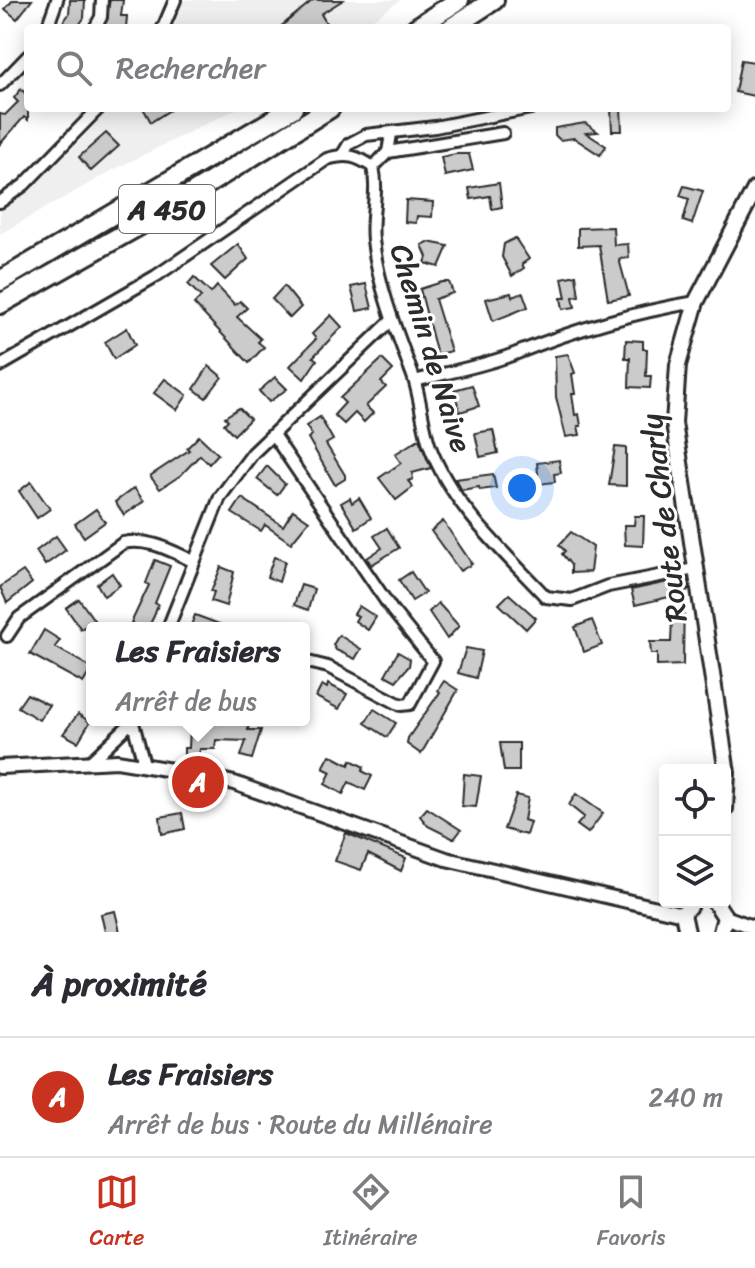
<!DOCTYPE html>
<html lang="fr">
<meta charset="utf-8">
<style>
:root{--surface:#fff;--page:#f7f7f7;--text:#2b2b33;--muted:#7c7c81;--line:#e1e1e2;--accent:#c8321e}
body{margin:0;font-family:Sriracha,sans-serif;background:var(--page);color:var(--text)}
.controls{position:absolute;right:24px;bottom:24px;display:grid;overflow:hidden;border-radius:8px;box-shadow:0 4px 20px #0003}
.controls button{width:72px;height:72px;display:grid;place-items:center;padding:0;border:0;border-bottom:2px solid var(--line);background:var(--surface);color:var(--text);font:40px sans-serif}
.you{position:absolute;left:522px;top:488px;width:28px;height:28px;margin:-20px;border:6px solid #fff;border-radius:50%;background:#1a73e8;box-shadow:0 0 0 12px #1a73e833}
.badge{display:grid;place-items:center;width:52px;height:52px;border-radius:50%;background:var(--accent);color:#fff;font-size:26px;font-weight:700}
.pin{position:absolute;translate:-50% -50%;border:4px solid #fff;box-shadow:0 2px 8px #0006}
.popup{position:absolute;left:86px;top:622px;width:224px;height:104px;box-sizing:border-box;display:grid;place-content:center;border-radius:8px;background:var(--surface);filter:drop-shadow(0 2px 6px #0005);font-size:26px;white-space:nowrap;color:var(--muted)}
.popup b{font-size:30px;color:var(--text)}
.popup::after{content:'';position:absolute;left:50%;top:100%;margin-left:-16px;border:16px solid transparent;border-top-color:var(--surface)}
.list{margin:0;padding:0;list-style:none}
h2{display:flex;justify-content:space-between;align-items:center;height:104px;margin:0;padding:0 32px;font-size:34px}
h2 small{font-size:26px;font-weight:400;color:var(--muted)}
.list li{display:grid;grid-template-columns:52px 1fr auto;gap:24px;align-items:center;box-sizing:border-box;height:120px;padding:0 32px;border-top:2px solid var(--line)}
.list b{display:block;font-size:30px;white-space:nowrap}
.list p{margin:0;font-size:26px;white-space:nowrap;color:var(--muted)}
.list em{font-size:26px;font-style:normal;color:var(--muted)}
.icon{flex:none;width:44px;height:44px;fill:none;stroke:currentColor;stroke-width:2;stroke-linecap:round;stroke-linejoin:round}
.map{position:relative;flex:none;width:755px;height:932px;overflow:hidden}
.search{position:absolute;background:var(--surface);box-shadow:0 4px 20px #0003;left:24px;right:24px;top:24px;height:88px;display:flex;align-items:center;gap:20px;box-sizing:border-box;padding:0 28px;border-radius:8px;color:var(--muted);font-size:30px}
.sheet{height:224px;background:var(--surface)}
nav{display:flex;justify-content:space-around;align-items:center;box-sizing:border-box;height:112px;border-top:2px solid var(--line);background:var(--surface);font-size:22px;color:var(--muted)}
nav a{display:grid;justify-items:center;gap:4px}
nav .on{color:var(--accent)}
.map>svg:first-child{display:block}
</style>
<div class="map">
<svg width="755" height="932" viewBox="0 0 755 932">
<rect width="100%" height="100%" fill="#fff"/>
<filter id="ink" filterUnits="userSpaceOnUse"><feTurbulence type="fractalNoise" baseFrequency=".0125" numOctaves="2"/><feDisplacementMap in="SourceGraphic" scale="16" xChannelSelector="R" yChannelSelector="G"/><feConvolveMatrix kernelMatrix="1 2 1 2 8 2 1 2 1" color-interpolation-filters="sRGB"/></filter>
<g filter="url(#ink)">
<g fill="#efefef">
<path d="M184 0H401L360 28H173Z"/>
<path d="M110 108H238L113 170 0 234V209L10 204 72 149Z"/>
</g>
<g fill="#cbcbcb" stroke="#2b2b2b" stroke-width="2">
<path d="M13 0H32L17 19 5 9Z"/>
<path d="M70 0H85L84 18 77 28H59L69 14Z"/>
<path d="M110 0H123L121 16H127L126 28H104Z"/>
<path d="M313 0H343L321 14 329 28H279Z"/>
<path d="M741 60 755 62 754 96 735 92Z"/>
<path d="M21 89 25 93 28 90V120L24 117 0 144V114L5 115 18 102 14 98Z"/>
<path d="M143 108H173L151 122Z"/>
<path d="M621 108 622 131H612L611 109Z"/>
<path d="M585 123 598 132 586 133 606 146 600 155 574 138 560 140 555 135V128Z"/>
<path d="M106 133 119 146 91 171 79 157Z"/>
<path d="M456 154H469L473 170 445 176 441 157Z"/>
<path d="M499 183 502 207 492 209 490 196 471 199 469 188Z"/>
<path d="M684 186 703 191 692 224 683 221 689 199 680 196Z"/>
<path d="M406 200 433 202 432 217 417 216 416 223 405 222Z"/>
<path d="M613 227 614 245 628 244 629 258 619 259 629 296 608 300 599 245 578 246V228Z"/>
<path d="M515 238 529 259 522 264 524 268 512 276 502 257 504 244Z"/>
<path d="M428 242 448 246 439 267 425 263 427 257 422 245Z"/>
<path d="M238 244 248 259 225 280 211 266Z"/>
<path d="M576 275 579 296 573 297 575 307 563 309 561 298H566L562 278Z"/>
<path d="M194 277 211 293 217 286 235 305 240 301 247 308 237 317 261 339 258 342 264 347 249 363 194 304 201 297 188 284Z"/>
<path d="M442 282H449L453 293 435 299 451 351 437 355 420 289Z"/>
<path d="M366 284 372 308 357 311 351 287Z"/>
<path d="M284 286 301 307 290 318 272 299Z"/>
<path d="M511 293 512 297 523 293 528 307 493 321 486 299Z"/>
<path d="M331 315 342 327 313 357 317 360 304 379 290 366 316 339 312 334Z"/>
<path d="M127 328 135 345 114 359 105 342Z"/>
<path d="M626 340 643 341V349H647L646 376H651L650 388 629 387 630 358H625Z"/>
<path d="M568 354 575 373 572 374 575 394H572L575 415 579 414 581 426H578L580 435 566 437 556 397 555 356Z"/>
<path d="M382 359 393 370 381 382 386 387 366 406 373 413 364 422 355 413 344 424 334 415 345 403 340 398Z"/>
<path d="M209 366 222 377 206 398 194 389Z"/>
<path d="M275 377 287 389 269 402 259 391Z"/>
<path d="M165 379 187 395 177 410 154 393Z"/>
<path d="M472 385 479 406 460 412 454 390Z"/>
<path d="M239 408 250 419 234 435 224 424 228 420 225 417Z"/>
<path d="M320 417 333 440 326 444 345 475V479L335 485 308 438 312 435 306 426Z"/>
<path d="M493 430 498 453 480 457 475 433Z"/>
<path d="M199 436 218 454 209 464 200 455 181 475 160 489 150 476 189 450 187 448Z"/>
<path d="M419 439 431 468 412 473 413 479 408 481 413 487 396 500 379 478 401 463 395 454Z"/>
<path d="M615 447 626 448V486L609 485Z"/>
<path d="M559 460 561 473 554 474 555 482 539 484 537 463Z"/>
<path d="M267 466 285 484 277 495 257 479Z"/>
<path d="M493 474 496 488 480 490 479 487 462 490 455 479Z"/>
<path d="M31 482 50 509 37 518 19 491Z"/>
<path d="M134 488 144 501 124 515 115 502Z"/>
<path d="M242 498 283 526 293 510 309 521 291 543 265 525 261 531 232 513Z"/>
<path d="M350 498 352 503 359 498 371 518 356 528 341 503Z"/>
<path d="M96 509 105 522 84 537 75 524Z"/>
<path d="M635 516H644L643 546 625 545 624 525H634Z"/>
<path d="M443 521 472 564 460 571 431 531Z"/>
<path d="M387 528 399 548 371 565 367 558 382 548 374 536Z"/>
<path d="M571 532 593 547 590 572 571 573V565L562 554 565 551 559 545Z"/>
<path d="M56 536 66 550 45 565 36 551Z"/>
<path d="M274 557 285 561 279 582 267 577Z"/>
<path d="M155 560 170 566 155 603 158 605 154 616 148 628H141L131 623 149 585 146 583Z"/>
<path d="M221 567 234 572 226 606 211 601 214 592 211 591Z"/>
<path d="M23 571 32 583 7 603 0 587Z"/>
<path d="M411 572 425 593 412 601 399 580Z"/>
<path d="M112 573 120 585 104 596 97 584Z"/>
<path d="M668 582 689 589 684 593 683 665 657 666V654H651L650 642H671L673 596 635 605 631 590Z"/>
<path d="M301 585 314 589 308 610 294 605Z"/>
<path d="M509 594 536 618 526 629 499 604Z"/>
<path d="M79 599 94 620 81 629 66 608Z"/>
<path d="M438 603 459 626 447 639 429 612Z"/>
<path d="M359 606 376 617 368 630 355 621 358 616 354 614Z"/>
<path d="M195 615 227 627 226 628H190Z"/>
<path d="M592 620 602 645 584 652 575 627Z"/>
<path d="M44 630 60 640 55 647 92 668 83 683 30 654Z"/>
<path d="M339 635 361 649 355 659 336 650 333 645Z"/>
<path d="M466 648 482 651 476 678 458 673Z"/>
<path d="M398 652 410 659 409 666 396 681 385 675Z"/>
<path d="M444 681 458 690 421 754 407 744 408 738 440 692 438 690Z"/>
<path d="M328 684 347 694 339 709 316 697 322 685 327 688Z"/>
<path d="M27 694 49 705 39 720 18 707Z"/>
<path d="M374 709 396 723 387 737 365 723Z"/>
<path d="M78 714 90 722 78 742 63 734Z"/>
<path d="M211 720H249L248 730H261L252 759 241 756 246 741 216 740 215 749H200L198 764 184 760V748H189L190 727 210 728Z"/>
<path d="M500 743H519V771H504Z"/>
<path d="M330 755 349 765 351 760 364 767 362 771 372 776 365 790 349 782 343 794 325 784 331 772 323 768Z"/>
<path d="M464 774 481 776 476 807 462 806Z"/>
<path d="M576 794 603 813 588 833 577 825 584 817 569 805Z"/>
<path d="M516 795 528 798 524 820 530 822 526 835 504 829Z"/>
<path d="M427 808 461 830 454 839 428 826 420 816Z"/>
<path d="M182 813 185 829 162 834 160 817Z"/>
<path d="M346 833 406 858 401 871 368 854 361 870 335 861Z"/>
<path d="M115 911 120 932H105L101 914Z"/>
</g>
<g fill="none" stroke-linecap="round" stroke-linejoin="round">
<defs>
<g id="minor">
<path d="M47 28 57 0"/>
<path d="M95 28 101 17 102 0"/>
<path d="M163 28 175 0"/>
<path d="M0 85 28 56"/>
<path d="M388 152 503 133"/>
<path d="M343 154 349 144 366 135 435 127 531 108"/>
<path d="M373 167 388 152 391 134"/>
<path d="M0 202 24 185 99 108"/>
<path d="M0 366 156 276 327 159C347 153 357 156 373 167 379 192 370 215 373 240 378 286 397 333 413 376 421 399 422 424 430 447 452 506 505 553 546 597L572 600 608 586 695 569"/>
<path d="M415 381C448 372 485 366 517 353 574 330 635 312 696 302"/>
<path d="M274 436 392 610 433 661 410 704 401 705 328 667 304 661"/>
<path d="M168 628 220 497 253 453 392 320"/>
<path d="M7 636 19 618 123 543C150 538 169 550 193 561"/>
<path d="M133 723 144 764"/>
<path d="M91 761 134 720"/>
</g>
<g id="tertiary">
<path d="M0 767 117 761 196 774 234 783 446 859 683 914"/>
<path d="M725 917 755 928"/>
</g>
<g id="secondary">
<path d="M725 809 727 773 674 423 678 365 696 302 755 189"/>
<path d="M715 902 725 917 721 932"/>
<path d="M687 932 683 914 692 902"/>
</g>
<g id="motorway">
<path d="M416 28 459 0"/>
<path d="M451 28 494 0"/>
<path d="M0 281 293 108"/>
<path d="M0 304 156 216 330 108"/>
</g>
</defs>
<use href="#minor" stroke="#2b2b2b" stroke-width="16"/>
<use href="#tertiary" stroke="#2b2b2b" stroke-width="18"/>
<use href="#secondary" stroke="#2b2b2b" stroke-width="20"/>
<use href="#motorway" stroke="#2b2b2b" stroke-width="24"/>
<use href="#minor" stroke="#fff" stroke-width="10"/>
<use href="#tertiary" stroke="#fff" stroke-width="12"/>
<use href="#secondary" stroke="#fff" stroke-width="14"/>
<use href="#motorway" stroke="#fff" stroke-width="18"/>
</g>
</g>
<g text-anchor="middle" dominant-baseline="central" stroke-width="6" stroke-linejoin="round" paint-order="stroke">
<rect fill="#fff" stroke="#6b6b6b" stroke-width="2" x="119" y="185" width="96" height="48" rx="6"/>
<g font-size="28" font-weight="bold" fill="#2b2b2b">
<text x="167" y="209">A 450</text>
</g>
<g font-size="30" fill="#2b2b2b" stroke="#fff">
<text transform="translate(431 348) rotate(73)">Chemin de Naive</text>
<text transform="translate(664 518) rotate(-97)">Route de Charly</text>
</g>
</g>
</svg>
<div class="controls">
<button><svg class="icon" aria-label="locate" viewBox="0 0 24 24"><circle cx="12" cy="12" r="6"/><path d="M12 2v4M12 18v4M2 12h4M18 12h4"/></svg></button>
<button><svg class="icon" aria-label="layers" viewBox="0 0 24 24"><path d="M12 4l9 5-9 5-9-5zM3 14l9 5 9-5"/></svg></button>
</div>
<div class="you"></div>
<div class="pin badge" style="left:198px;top:782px">A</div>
<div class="popup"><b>Les Fraisiers</b>Arrêt de bus</div>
<div class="search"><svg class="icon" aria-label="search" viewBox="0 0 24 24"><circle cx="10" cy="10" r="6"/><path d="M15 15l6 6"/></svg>Rechercher</div>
</div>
<section class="sheet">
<h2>À proximité<small></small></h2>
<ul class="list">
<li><span class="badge">A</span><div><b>Les Fraisiers</b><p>Arrêt de bus · Route du Millénaire</p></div><em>240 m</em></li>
</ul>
</section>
<nav>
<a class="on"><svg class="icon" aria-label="map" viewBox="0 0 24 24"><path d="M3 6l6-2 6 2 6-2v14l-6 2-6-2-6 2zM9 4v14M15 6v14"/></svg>Carte</a>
<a><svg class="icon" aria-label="directions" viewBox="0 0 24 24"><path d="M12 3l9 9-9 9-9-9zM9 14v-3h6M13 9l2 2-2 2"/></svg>Itinéraire</a>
<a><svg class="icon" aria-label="saved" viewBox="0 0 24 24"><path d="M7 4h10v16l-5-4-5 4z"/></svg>Favoris</a>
</nav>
